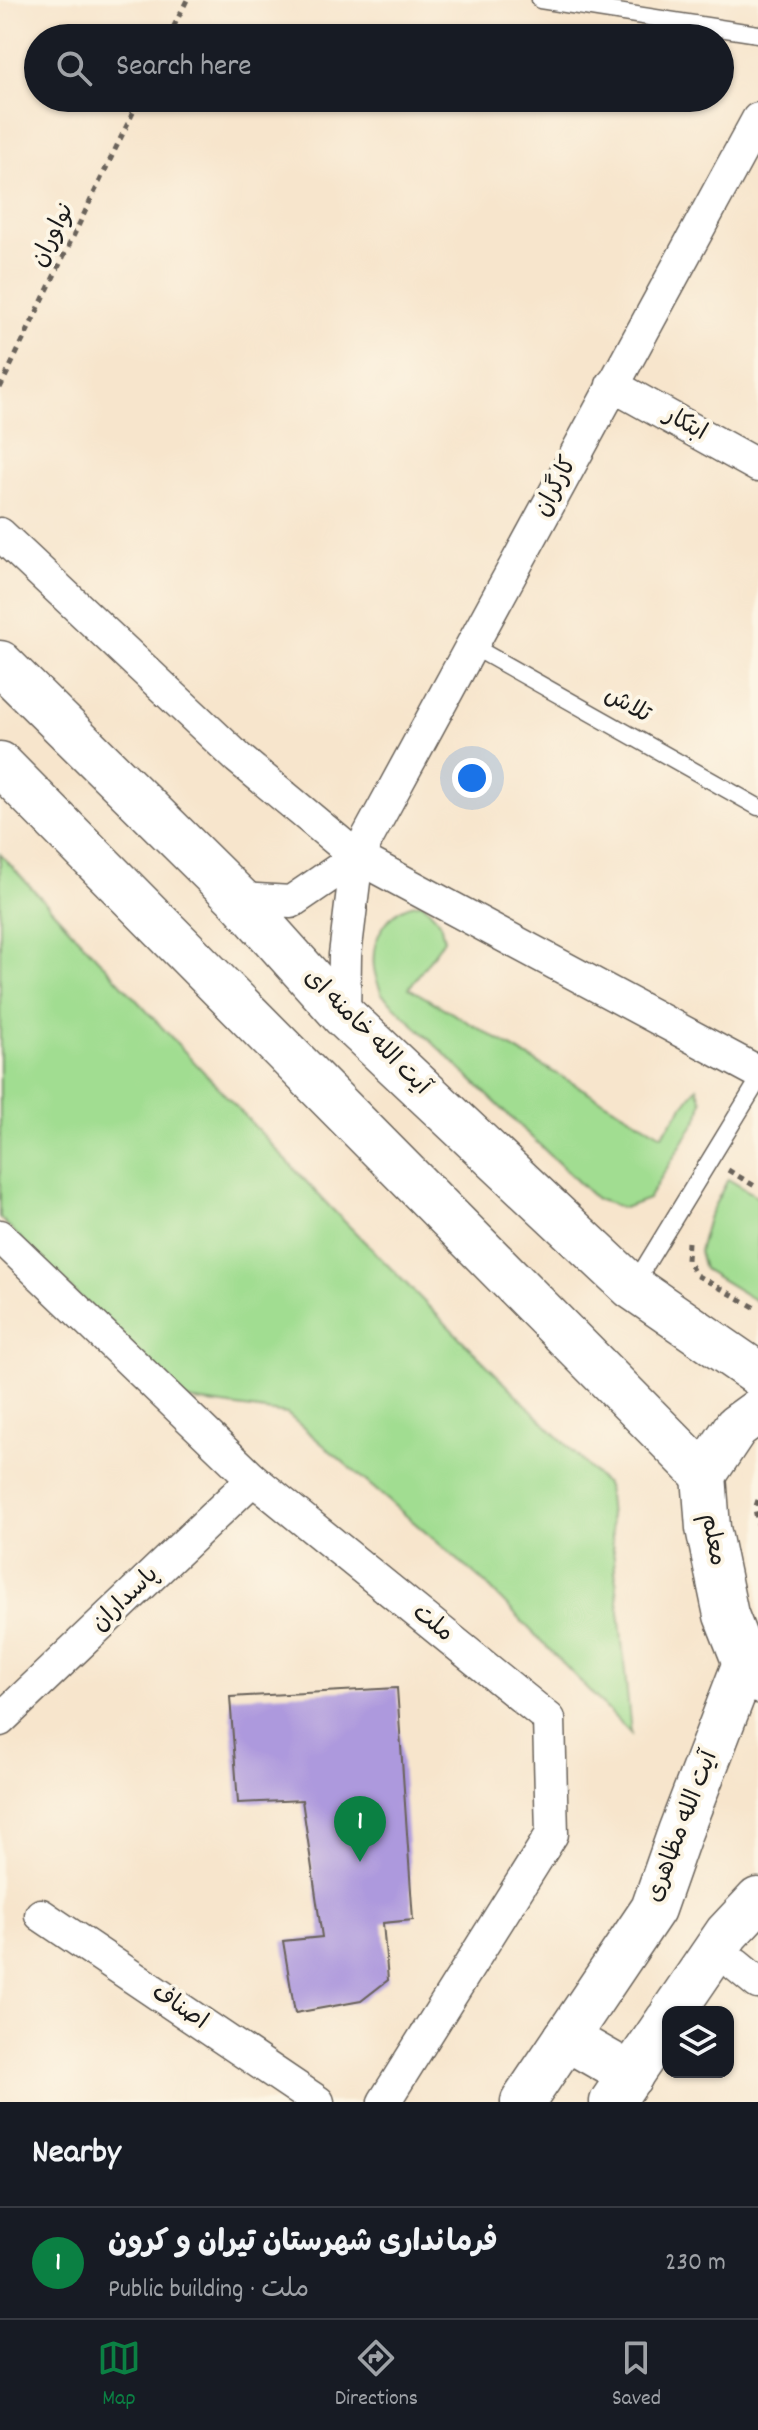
<!DOCTYPE html>
<meta charset="utf-8">
<style>
:root{--surface:#171b24;--page:#20242c;--text:#f1f3f6;--muted:#9ea1a6;--line:#363941;--accent:#0b8043}
body{margin:0;font-family:Dekko,"Playpen Sans Arabic",sans-serif;background:var(--page);color:var(--text)}
.controls{position:absolute;right:24px;bottom:24px;display:grid;overflow:hidden;border-radius:16px;box-shadow:0 2px 6px #0004}
.controls button{width:72px;height:72px;display:grid;place-items:center;padding:0;border:0;border-bottom:2px solid var(--line);background:var(--surface);color:var(--text);font:40px sans-serif}
.you{position:absolute;left:472px;top:778px;width:28px;height:28px;margin:-20px;border:6px solid #fff;border-radius:50%;background:#1a73e8;box-shadow:0 0 0 12px #1a73e833}
.badge{display:grid;place-items:center;width:52px;height:52px;border-radius:50%;background:var(--accent);color:#fff;font-size:26px;font-weight:700}
.pin{position:absolute;translate:-50% -66px;filter:drop-shadow(0 2px 4px #0008)}
.pin::after{content:'';position:absolute;top:42px;width:28px;height:24px;background:inherit;clip-path:polygon(0 0,100% 0,50% 100%)}
.list{margin:0;padding:0;list-style:none}
h2{display:flex;justify-content:space-between;align-items:center;height:104px;margin:0;padding:0 32px;font-size:34px}
h2 small{font-size:26px;font-weight:400;color:var(--muted)}
.list li{display:grid;grid-template-columns:52px 1fr auto;gap:24px;align-items:center;box-sizing:border-box;height:112px;padding:0 32px;border-top:2px solid var(--line)}
.list b{display:block;font-size:30px;white-space:nowrap}
.list p{margin:0;font-size:26px;white-space:nowrap;color:var(--muted)}
.list em{font-size:26px;font-style:normal;color:var(--muted)}
.icon{flex:none;width:44px;height:44px;fill:none;stroke:currentColor;stroke-width:2;stroke-linecap:round;stroke-linejoin:round}
.map{position:relative;flex:none;width:758px;height:2102px;overflow:hidden}
.search{position:absolute;background:var(--surface);box-shadow:0 2px 6px #0004;left:24px;right:24px;top:24px;height:88px;display:flex;align-items:center;gap:20px;box-sizing:border-box;padding:0 28px;border-radius:44px;color:var(--muted);font-size:30px}
.sheet{height:216px;background:var(--surface)}
nav{display:flex;justify-content:space-around;align-items:center;box-sizing:border-box;height:112px;border-top:2px solid var(--line);background:var(--surface);font-size:22px;color:var(--muted)}
nav a{display:grid;justify-items:center;gap:4px}
nav .on{color:var(--accent)}
.map>svg:first-child{display:block}
</style>
<div class="map">
<svg width="758" height="2102" viewBox="0 0 758 2102">
<rect width="100%" height="100%" fill="#fcf5e5"/>
<filter id="ink" filterUnits="userSpaceOnUse"><feTurbulence type="fractalNoise" baseFrequency=".0125" numOctaves="2"/><feDisplacementMap in="SourceGraphic" scale="16" xChannelSelector="R" yChannelSelector="G"/><feConvolveMatrix kernelMatrix="1 2 1 2 8 2 1 2 1" color-interpolation-filters="sRGB"/></filter>
<filter id="wash" filterUnits="userSpaceOnUse"><feTurbulence type="fractalNoise" baseFrequency=".006" numOctaves="4" result="noise"/><feDisplacementMap in="SourceGraphic" scale="32" xChannelSelector="R" yChannelSelector="G"/><feGaussianBlur stdDeviation="1.8" result="paint"/><feColorMatrix in="noise" values="0 0 0 0 0 0 0 0 0 0 0 0 0 0 0 0 0 1.4 0 .05"/><feComposite in="paint" operator="in"/></filter>
<g filter="url(#wash)">
<rect width="100%" height="100%" fill="#f7e5cc"/>
<g fill="#a1dd91" stroke="#5e7c56" stroke-width="2">
<path d="M0 854 330 1207 607 1486 631 1734 485 1583 287 1414 181 1399 0 1218Z"/>
<path d="M423 903 440 922 444 940 409 988 662 1135 697 1087 702 1101 699 1116 648 1199 624 1208 596 1199 382 994C379 986 375 977 374 968 370 936 391 905 423 903Z"/>
<path d="M728 1179 758 1197V1302L704 1269 699 1251 708 1218Z"/>
</g>
<g id="blocks">
<path fill="#ad99dd" d="M397 1688 413 1920 383 1923 388 1980 361 2001 295 2013 283 1941 322 1937 302 1800 238 1803 230 1697Z"/>
</g>
</g>
<g filter="url(#ink)">
<use href="#blocks" fill-opacity="0" stroke="#69625a" stroke-width="2"/>
<g fill="none" stroke-linecap="round" stroke-linejoin="round">
<defs>
<g id="lane">
<path d="M540 0 758 34"/>
<path d="M472 646 758 807"/>
<path d="M633 1286 758 1081"/>
</g>
<g id="street">
<path d="M612 385 758 466"/>
<path d="M0 534 238 758 357 857 758 1072"/>
<path d="M357 857 758 119"/>
<path d="M239 899 291 902 357 857 345 955 344 1016"/>
<path d="M0 1236 253 1479 549 1719 552 1834 384 2102"/>
<path d="M0 1720 253 1479"/>
<path d="M41 1915 318 2102"/>
<path d="M736 1965 758 1983"/>
</g>
<g id="secondary">
<path d="M0 663 239 899 344 1016 632 1287 758 1374"/>
<path d="M0 764 704 1475"/>
</g>
<g id="primary">
<path d="M758 1411 736 1427 704 1475 708 1528 726 1615 745 1663 758 1681"/>
<path d="M673 2012 727 1933 758 1900"/>
<path d="M566 2038 631 2075"/>
<path d="M523 2102 653 1909 680 1832 745 1663"/>
<path d="M612 2102 668 2020"/>
</g>
</defs>
<use href="#lane" stroke="#69625a" stroke-width="19"/>
<use href="#street" stroke="#69625a" stroke-width="35"/>
<use href="#secondary" stroke="#69625a" stroke-width="47"/>
<use href="#primary" stroke="#69625a" stroke-width="47"/>
<g stroke="#69625a" stroke-width="5" stroke-dasharray="6 6" stroke-linecap="butt">
<path d="M168 38 187 0"/>
<path d="M0 388 140 98"/>
<path d="M728 1170 758 1188"/>
<path d="M688 1242 687 1260 696 1275 758 1309"/>
<path d="M758 1500 755 1509 758 1524"/>
</g>
<use href="#lane" stroke="#fff" stroke-width="16"/>
<use href="#street" stroke="#fff" stroke-width="32"/>
<use href="#secondary" stroke="#fff" stroke-width="44"/>
<use href="#primary" stroke="#fff" stroke-width="44"/>
</g>
</g>
<g text-anchor="middle" dominant-baseline="central" stroke-width="8" stroke-linejoin="round" paint-order="stroke">
<g font-size="24" fill="#1c1c1c" stroke="#fcf5e5">
<text transform="translate(54 235) rotate(-64)">نواوران</text>
<text transform="translate(685 425) rotate(29)">ابتکار</text>
<text transform="translate(557 487) rotate(-62)">کارگران</text>
<text transform="translate(627 706) rotate(29)">تلاش</text>
<text transform="translate(366 1033) rotate(45)">آیت الله خامنه ای</text>
<text transform="translate(712 1540) rotate(80)">معلم</text>
<text transform="translate(126 1600) rotate(-44)">پاسداران</text>
<text transform="translate(432 1624) rotate(39)">ملت</text>
<text transform="translate(683 1827) rotate(-69)">آیت الله مظاهری</text>
<text transform="translate(179 2008) rotate(34)">اصناف</text>
</g>
</g>
</svg>
<div class="controls">
<button><svg class="icon" aria-label="layers" viewBox="0 0 24 24"><path d="M12 4l9 5-9 5-9-5zM3 14l9 5 9-5"/></svg></button>
</div>
<div class="you"></div>
<div class="pin badge" style="left:360px;top:1862px">1</div>
<div class="search"><svg class="icon" aria-label="search" viewBox="0 0 24 24"><circle cx="10" cy="10" r="6"/><path d="M15 15l6 6"/></svg>Search here</div>
</div>
<section class="sheet">
<h2>Nearby<small></small></h2>
<ul class="list">
<li><span class="badge">1</span><div><b>فرمانداری شهرستان تیران و کرون</b><p>Public building · ملت</p></div><em>230 m</em></li>
</ul>
</section>
<nav>
<a class="on"><svg class="icon" aria-label="map" viewBox="0 0 24 24"><path d="M3 6l6-2 6 2 6-2v14l-6 2-6-2-6 2zM9 4v14M15 6v14"/></svg>Map</a>
<a><svg class="icon" aria-label="directions" viewBox="0 0 24 24"><path d="M12 3l9 9-9 9-9-9zM9 14v-3h6M13 9l2 2-2 2"/></svg>Directions</a>
<a><svg class="icon" aria-label="saved" viewBox="0 0 24 24"><path d="M7 4h10v16l-5-4-5 4z"/></svg>Saved</a>
</nav>
